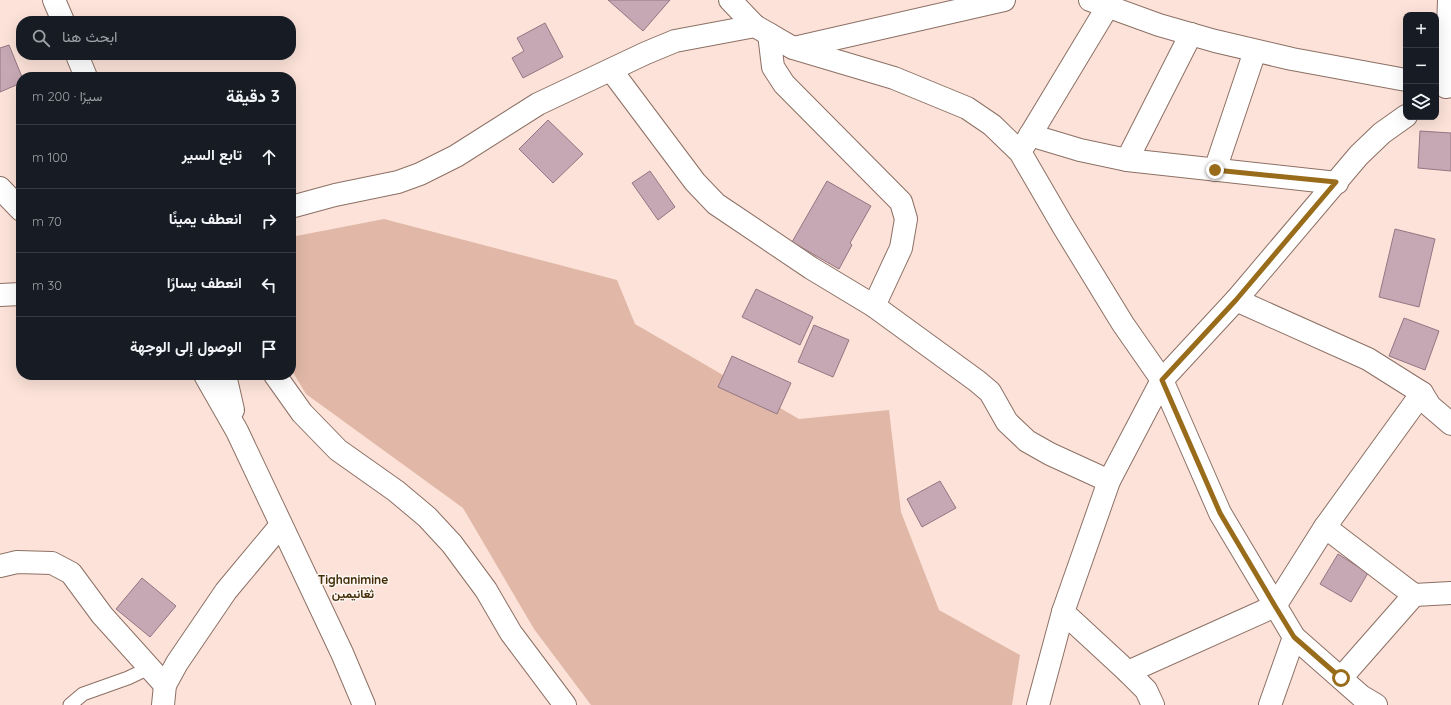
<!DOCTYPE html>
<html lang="ar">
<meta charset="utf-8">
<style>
:root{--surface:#171b24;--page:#20242c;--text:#f1f3f6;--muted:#9ea1a6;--line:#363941}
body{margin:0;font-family:Quicksand,Vazirmatn,sans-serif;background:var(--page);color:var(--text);direction:rtl}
.controls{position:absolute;right:12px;top:12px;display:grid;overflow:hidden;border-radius:8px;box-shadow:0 4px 16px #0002}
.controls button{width:36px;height:36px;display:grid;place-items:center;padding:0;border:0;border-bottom:1px solid var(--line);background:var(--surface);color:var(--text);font:20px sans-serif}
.stop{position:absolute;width:12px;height:12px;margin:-9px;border:3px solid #996c1c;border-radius:50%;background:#fff}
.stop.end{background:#996c1c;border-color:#fff;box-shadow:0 1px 4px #0008}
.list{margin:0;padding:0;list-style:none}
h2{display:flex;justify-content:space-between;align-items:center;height:52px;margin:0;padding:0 16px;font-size:17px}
h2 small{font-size:13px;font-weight:400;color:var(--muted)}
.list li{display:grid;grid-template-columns:26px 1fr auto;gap:12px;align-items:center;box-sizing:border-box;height:64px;padding:0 16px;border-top:1px solid var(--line)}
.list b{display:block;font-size:15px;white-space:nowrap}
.list em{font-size:13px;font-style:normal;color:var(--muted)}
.icon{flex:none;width:22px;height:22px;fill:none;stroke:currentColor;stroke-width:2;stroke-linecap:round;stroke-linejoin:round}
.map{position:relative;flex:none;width:1451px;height:705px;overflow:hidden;direction:ltr}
.search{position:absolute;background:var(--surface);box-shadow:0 4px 16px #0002;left:16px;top:16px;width:280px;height:44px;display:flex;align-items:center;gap:10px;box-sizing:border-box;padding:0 14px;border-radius:16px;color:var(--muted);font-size:15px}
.panel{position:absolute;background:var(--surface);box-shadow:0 4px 16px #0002;left:16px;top:72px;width:280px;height:308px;border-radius:16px;direction:rtl}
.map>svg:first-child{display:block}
</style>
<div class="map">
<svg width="1451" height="705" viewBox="0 0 1451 705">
<rect width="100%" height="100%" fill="#fce2d8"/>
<path fill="#e1b8a7" d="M384 219 617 280 635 324 799 419 889 410 901 512 939 610 1020 655 1012 705H591L534 629 463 508 306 394 291 369V237Z"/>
<g fill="#c6a7b4" stroke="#937683">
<path d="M608 0H670L643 31Z"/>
<path d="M545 23 563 57 523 78 512 58 524 51 517 38Z"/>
<path d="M9 45 22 77H21V83L0 92V48Z"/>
<path d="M548 120 583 154 553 183 519 149Z"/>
<path d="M1420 131 1451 133V171L1418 168Z"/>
<path d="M650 171 675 207 658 220 632 183Z"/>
<path d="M827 181 871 206 850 243 852 245 839 269 792 242Z"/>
<path d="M1395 229 1435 239 1419 307 1379 297Z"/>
<path d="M756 289 813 317 800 345 742 317Z"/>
<path d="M1404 318 1439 331 1425 370 1389 356Z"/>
<path d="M814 325 849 340 833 377 798 362Z"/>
<path d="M732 356 791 383 777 414 718 387Z"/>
<path d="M940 481 956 508 922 527 907 499Z"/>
<path d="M1338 554 1368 573 1351 602 1320 584Z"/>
<path d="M142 578 176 606 150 637 116 609Z"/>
</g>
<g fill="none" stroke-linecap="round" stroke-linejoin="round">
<defs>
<path id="service" d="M70 705 83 694 128 678 149 668"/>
<g id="minor">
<path d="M730 0 755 26 793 48 894 78 967 108 992 125 1020 152 1063 226 1123 324 1162 380 1220 513 1294 637 1361 696 1376 705"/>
<path d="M1090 0 1159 25 1215 41 1292 59 1406 80"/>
<path d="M1449 0 1446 87 1451 86"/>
<path d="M769 34 773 67 784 84 901 202 906 219 901 248 874 306"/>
<path d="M794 48 1004 0"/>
<path d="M611 70 695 182 716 204 811 268 874 306 977 381 990 392 1007 422 1027 441 1050 454 1109 481"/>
<path d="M1030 135 1080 150 1127 160 1337 183"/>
<path d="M1023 147 1108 6"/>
<path d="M1127 160 1191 34"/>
<path d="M1215 170 1255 51"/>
<path d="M0 188 21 210"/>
<path d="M291 207 335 195 398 182 420 174 456 156 538 104 646 53 675 41 755 26"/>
<path d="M0 295 21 294"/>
<path d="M1236 300 1368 359 1422 393 1430 406 1451 424"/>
<path d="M275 375 302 413 338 450 396 491 427 517 452 544 486 590 511 633 565 705"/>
<path d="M1325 527 1414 595 1451 593"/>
<path d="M0 566 17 562 52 563 71 573 102 615 165 685"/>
<path d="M1063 612 1128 672 1146 690 1153 705"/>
<path d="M1128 672 1275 606 1325 527 1422 393"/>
<path d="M1341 678 1414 595"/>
<path d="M163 705 165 685 177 663 226 591 281 525"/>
<path d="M1038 705 1063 612 1109 481 1162 380 1236 300 1359 155 1382 133 1406 116"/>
<path d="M1270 705 1294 637"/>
</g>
<g id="tertiary">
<path d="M54 0 63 21"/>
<path d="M77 55 86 77"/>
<path d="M205 375 237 431 342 653 364 705"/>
<path d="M225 375 233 410"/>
</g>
</defs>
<use href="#service" stroke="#8c7065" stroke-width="15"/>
<use href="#minor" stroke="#8c7065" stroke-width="24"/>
<use href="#tertiary" stroke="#8c7065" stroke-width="24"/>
<use href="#service" stroke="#fff" stroke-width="13"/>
<use href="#minor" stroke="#fff" stroke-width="22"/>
<use href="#tertiary" stroke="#fff" stroke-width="22"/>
</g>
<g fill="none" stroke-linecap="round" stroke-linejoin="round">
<path stroke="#996c1c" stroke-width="5" d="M1215 170 1336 182 1236 300 1162 380 1220 513 1275 606 1294 637 1341 678"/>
</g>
<g text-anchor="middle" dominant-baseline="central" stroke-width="3" stroke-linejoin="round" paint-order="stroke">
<g font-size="12" font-weight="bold" fill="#422d07" stroke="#fbf4f1">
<text x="353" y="579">Tighanimine<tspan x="353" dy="14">ثغانيمين</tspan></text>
</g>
</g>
</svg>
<div class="controls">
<button>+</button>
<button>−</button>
<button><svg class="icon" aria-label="layers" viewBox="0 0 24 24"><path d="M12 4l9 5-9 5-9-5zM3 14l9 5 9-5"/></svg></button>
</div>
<div class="stop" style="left:1341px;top:678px"></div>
<div class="stop end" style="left:1215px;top:170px"></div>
<div class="search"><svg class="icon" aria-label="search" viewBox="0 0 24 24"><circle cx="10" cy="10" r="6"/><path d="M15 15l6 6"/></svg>ابحث هنا</div>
<section class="panel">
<h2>3 دقيقة<small>سيرًا · 200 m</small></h2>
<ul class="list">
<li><svg class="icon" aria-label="ahead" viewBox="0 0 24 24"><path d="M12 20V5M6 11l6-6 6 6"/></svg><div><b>تابع السير</b></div><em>100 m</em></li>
<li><svg class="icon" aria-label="right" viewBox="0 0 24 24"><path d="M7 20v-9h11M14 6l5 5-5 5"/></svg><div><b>انعطف يمينًا</b></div><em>70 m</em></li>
<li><svg class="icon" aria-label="left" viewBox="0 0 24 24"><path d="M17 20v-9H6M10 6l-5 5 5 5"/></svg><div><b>انعطف يسارًا</b></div><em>30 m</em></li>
<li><svg class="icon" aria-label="arrive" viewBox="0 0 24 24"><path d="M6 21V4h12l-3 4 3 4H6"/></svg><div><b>الوصول إلى الوجهة</b></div></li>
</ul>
</section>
</div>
